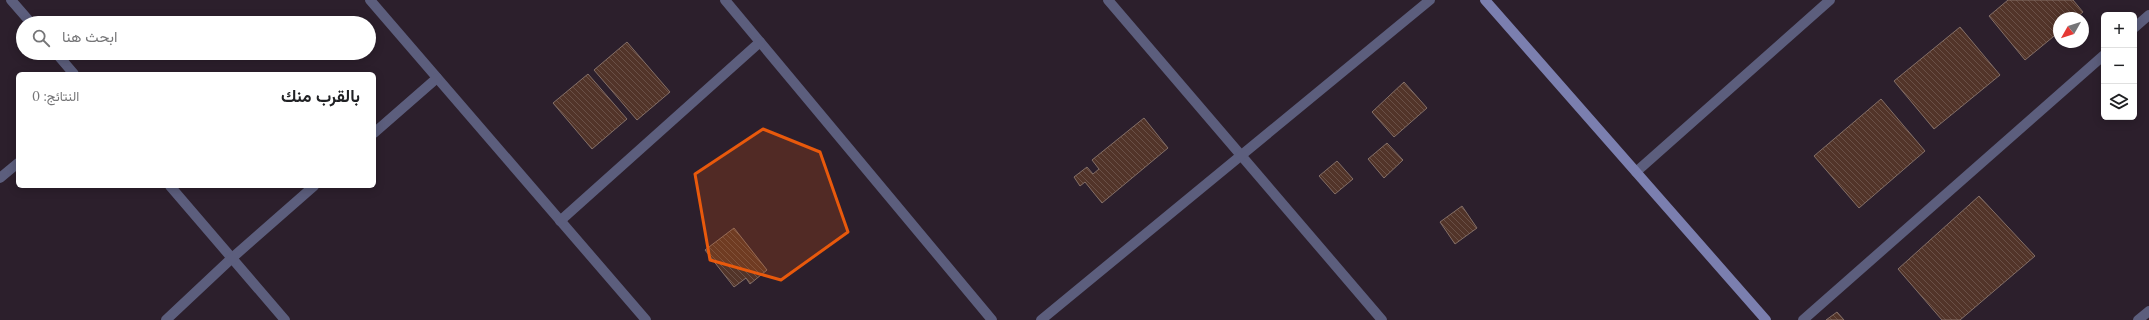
<!DOCTYPE html>
<html lang="ar">
<meta charset="utf-8">
<style>
:root{--surface:#fff;--page:#f2f2f2;--text:#202124;--muted:#757577;--line:#e0e0e0}
body{margin:0;font-family:Lora,Vazirmatn,serif;background:var(--page);color:var(--text);direction:rtl}
.controls{position:absolute;right:12px;top:12px;display:grid;overflow:hidden;border-radius:6px;box-shadow:0 2px 10px #0003}
.controls button{width:36px;height:36px;display:grid;place-items:center;padding:0;border:0;border-bottom:1px solid var(--line);background:var(--surface);color:var(--text);font:20px sans-serif}
.compass{position:absolute;left:2053px;top:12px;width:36px;height:36px;border-radius:50%;background:var(--surface);box-shadow:0 2px 10px #0003;rotate:231deg}
.list{margin:0;padding:0;list-style:none}
h2{display:flex;justify-content:space-between;align-items:center;height:52px;margin:0;padding:0 16px;font-size:17px}
h2 small{font-size:13px;font-weight:400;color:var(--muted)}
.icon{flex:none;width:22px;height:22px;fill:none;stroke:currentColor;stroke-width:2;stroke-linecap:round;stroke-linejoin:round}
.map{position:relative;flex:none;width:2149px;height:320px;overflow:hidden;direction:ltr}
.search{position:absolute;background:var(--surface);box-shadow:0 2px 10px #0003;left:16px;top:16px;width:360px;height:44px;display:flex;align-items:center;gap:10px;box-sizing:border-box;padding:0 14px;border-radius:22px;color:var(--muted);font-size:15px}
.panel{position:absolute;background:var(--surface);box-shadow:0 2px 10px #0003;left:16px;top:72px;width:360px;height:116px;border-radius:6px;direction:rtl}
.map>svg:first-child{display:block}
</style>
<div class="map">
<svg width="2149" height="320" viewBox="0 0 2149 320">
<defs>
<pattern id="building-back-hatch" width="6" height="6" patternUnits="userSpaceOnUse"><rect width="6" height="6" fill="#523429"/><path d="M-1 5l2 2M0 0l6 6M5-1l2 2" fill="none" stroke="#6a5047"/></pattern>
</defs>
<rect width="100%" height="100%" fill="#2c1f2c"/>
<g fill="url(#building-back-hatch)" stroke="#846f67">
<path d="M2008 0H2073L2083 12 2076 18H2059V32L2025 60 1989 16Z"/>
<path d="M1960 27 2000 75 1934 129 1894 81Z"/>
<path d="M627 42 670 92 637 120 594 70Z"/>
<path d="M588 74 627 119 592 149 553 103Z"/>
<path d="M1404 82 1427 108 1394 137 1372 112Z"/>
<path d="M1881 99 1925 151 1859 208 1814 156Z"/>
<path d="M1144 118 1168 148 1102 203 1085 182 1080 186 1074 177 1087 167 1093 174 1099 169 1092 160Z"/>
<path d="M1387 143 1403 160 1384 178 1368 159Z"/>
<path d="M1337 161 1353 179 1335 194 1319 176Z"/>
<path d="M1979 196 2035 256 1960 320H1942L1898 269Z"/>
<path d="M1462 206 1477 228 1455 244 1440 222Z"/>
<path d="M734 228 767 270 750 284 746 278 734 287 705 250Z"/>
<path d="M1837 312 1844 320H1826Z"/>
</g>
<g fill="none" stroke-linecap="round" stroke-linejoin="round">
<g stroke="#5c5e7d" stroke-width="10">
<path d="M11 0 31 23"/>
<path d="M370 0 646 320"/>
<path d="M725 0 992 320"/>
<path d="M1108 0 1382 320"/>
<path d="M2134 28 2149 15"/>
<path d="M56 53 74 74"/>
<path d="M374 133 437 78"/>
<path d="M1636 172 1830 0"/>
<path d="M0 178 18 163"/>
<path d="M170 186 285 320"/>
<path d="M560 221 760 42"/>
<path d="M166 320 232 258 314 186"/>
<path d="M1041 320 1430 0"/>
<path d="M1803 320 2104 55"/>
<path d="M2138 320 2149 311"/>
</g>
<path stroke="#7b7faf" stroke-width="10" d="M1485 0 1766 320"/>
</g>
<path fill="#e8590c" fill-opacity="0.2" stroke="#e8590c" stroke-width="3" stroke-linejoin="round" d="M763 129 820 152 848 232 781 280 710 260 695 174Z"/>
</svg>
<div class="controls">
<button>+</button>
<button>−</button>
<button><svg class="icon" aria-label="layers" viewBox="0 0 24 24"><path d="M12 4l9 5-9 5-9-5zM3 14l9 5 9-5"/></svg></button>
</div>
<svg class="compass" viewBox="-18 -18 36 36"><path d="M0-13l5 13h-10z" fill="#e53935"/><path d="M0 13l5-13h-10z" fill="#757577"/></svg>
<div class="search"><svg class="icon" aria-label="search" viewBox="0 0 24 24"><circle cx="10" cy="10" r="6"/><path d="M15 15l6 6"/></svg>ابحث هنا</div>
<section class="panel">
<h2>بالقرب منك<small>النتائج: 0</small></h2>
<ul class="list">
</ul>
</section>
</div>
